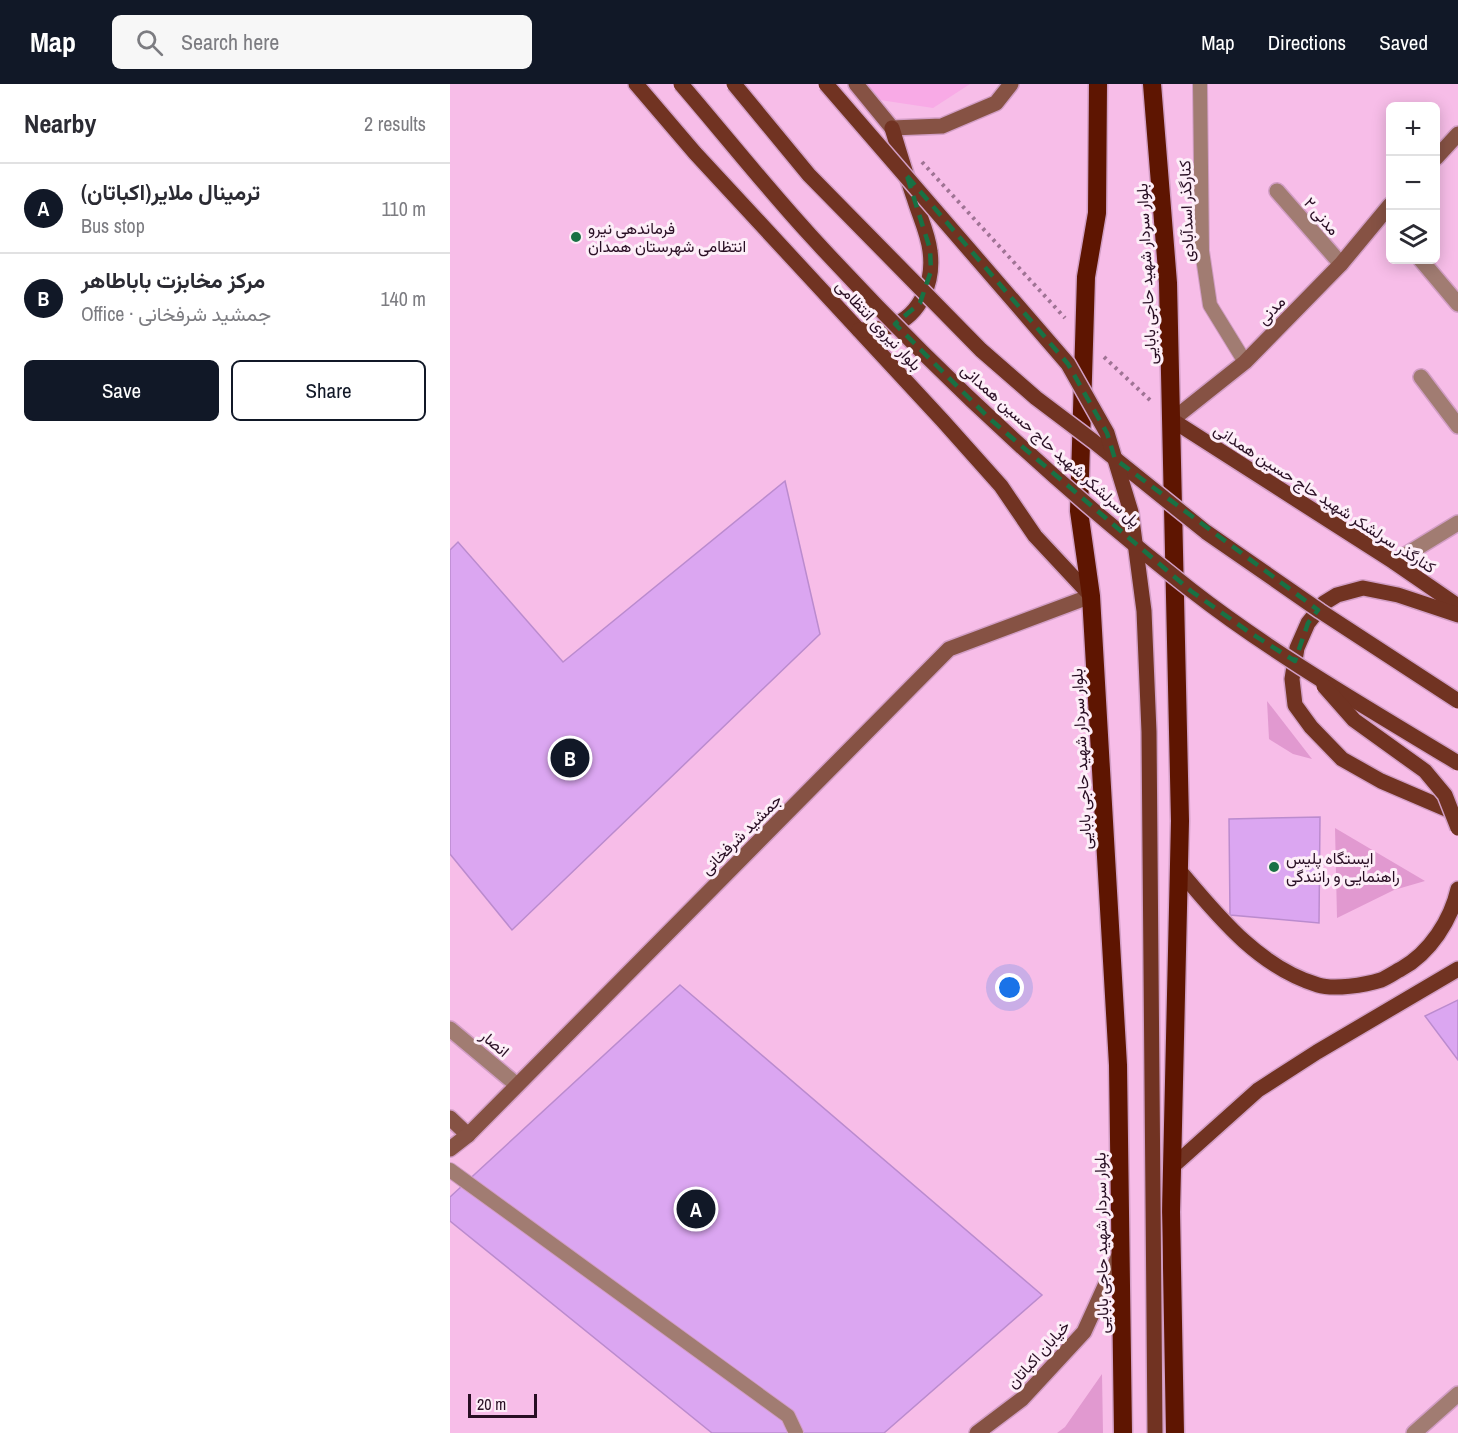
<!DOCTYPE html>
<meta charset="utf-8">
<style>
:root{--surface:#fff;--page:#f7f7f7;--text:#2b2b33;--muted:#7c7c81;--line:#e1e1e2;--accent:#111827}
body{margin:0;font-family:"Archivo Narrow",Vazirmatn,sans-serif;background:var(--page);color:var(--text)}
.controls{position:absolute;right:18px;top:18px;display:grid;overflow:hidden;border-radius:9px;box-shadow:0 3px 15px #0003}
.controls button{width:54px;height:54px;display:grid;place-items:center;padding:0;border:0;border-bottom:2px solid var(--line);background:var(--surface);color:var(--text);font:30px sans-serif}
.scale{position:absolute;left:18px;bottom:15px;width:69px;box-sizing:border-box;padding-left:6px;border:3px solid #280e23;border-top:0;font-size:16px;line-height:21px;white-space:nowrap;color:#280e23;-webkit-text-stroke:4px #fdeef8;paint-order:stroke}
.you{position:absolute;left:560px;top:904px;width:21px;height:21px;margin:-15px;border:4px solid #fff;border-radius:50%;background:#1a73e8;box-shadow:0 0 0 9px #1a73e833}
.badge{display:grid;place-items:center;width:39px;height:39px;border-radius:50%;background:var(--accent);color:#fff;font-size:20px;font-weight:700}
.pin{position:absolute;translate:-50% -50%;border:3px solid #fff;box-shadow:0 2px 6px #0006}
.list{margin:0;padding:0;list-style:none}
h2{display:flex;justify-content:space-between;align-items:center;height:78px;margin:0;padding:0 24px;font-size:26px}
h2 small{font-size:20px;font-weight:400;color:var(--muted)}
.list li{display:grid;grid-template-columns:39px 1fr auto;gap:18px;align-items:center;box-sizing:border-box;height:90px;padding:0 24px;border-top:2px solid var(--line)}
.list b{display:block;font-size:22px;white-space:nowrap}
.list p{margin:0;font-size:20px;white-space:nowrap;color:var(--muted)}
.list em{font-size:20px;font-style:normal;color:var(--muted)}
.actions{display:flex;gap:12px;padding:18px 24px}
.actions a{flex:1;padding:14px 0;border:2px solid var(--accent);border-radius:9px;text-align:center;font-size:21px;color:var(--accent)}
.actions .main{background:var(--accent);color:#fff}
.icon{flex:none;width:33px;height:33px;fill:none;stroke:currentColor;stroke-width:2;stroke-linecap:round;stroke-linejoin:round}
.map{position:relative;flex:none;width:1008px;height:1349px;overflow:hidden}
header{display:flex;align-items:center;gap:36px;box-sizing:border-box;height:84px;padding:0 30px;background:var(--accent);color:#fff}
header strong{font-size:28px}
nav{display:flex;gap:33px;margin-inline-start:auto;font-size:21px}
.search{width:420px;height:54px;background:var(--page);display:flex;align-items:center;gap:15px;box-sizing:border-box;padding:0 21px;border-radius:9px;color:var(--muted);font-size:22px}
main{display:flex}
aside{flex:1;background:var(--surface)}
.map>svg:first-child{display:block}
</style>
<header>
<strong>Map</strong>
<div class="search"><svg class="icon" aria-label="search" viewBox="0 0 24 24"><circle cx="10" cy="10" r="6"/><path d="M15 15l6 6"/></svg>Search here</div>
<nav><a>Map</a><a>Directions</a><a>Saved</a></nav>
</header>
<main>
<aside>
<h2>Nearby<small>2 results</small></h2>
<ul class="list">
<li><span class="badge">A</span><div><b>ترمینال ملایر(اکباتان)</b><p>Bus stop</p></div><em>110 m</em></li>
<li><span class="badge">B</span><div><b>مرکز مخابزت باباطاهر</b><p>Office · جمشید شرفخانی</p></div><em>140 m</em></li>
</ul>
<div class="actions"><a class="main">Save</a><a>Share</a></div>
</aside>
<div class="map">
<svg width="1008" height="1349" viewBox="0 0 1008 1349">
<rect width="100%" height="100%" fill="#f7bde8"/>
<path fill="#f8aae6" d="M417 0H520L483 24 430 16Z"/>
<g fill="#e199d0">
<path d="M817 617 862 675 843 670 819 655Z"/>
<path d="M885 744 975 797 944 806 887 834Z"/>
<path d="M652 1290 653 1349H607L615 1343Z"/>
</g>
<g fill="#dba6f1" stroke="#bb8bce" stroke-width="1.5">
<path d="M335 397 370 550 62 846 0 770V466L8 458 113 578Z"/>
<path d="M870 733 869 839 780 831 779 735Z"/>
<path d="M230 901 592 1211 434 1349H262L0 1137V1113Z"/>
<path d="M1008 916V976L975 932Z"/>
</g>
<g fill="none" stroke-linecap="round" stroke-linejoin="round">
<defs>
<g id="lane">
<path d="M750 0 752 167 760 221 795 278"/>
<path d="M0 1086 338 1332 346 1349"/>
</g>
<g id="street">
<path d="M827 107 891 180"/>
<path d="M971 176 1008 220"/>
<path d="M971 293 1008 342"/>
<path d="M944 478 1008 439"/>
<path d="M0 945 67 1001"/>
<path d="M964 1349 1008 1310"/>
</g>
<g id="secondary">
<path d="M406 0 442 44 492 42 546 19 561 0"/>
<path d="M986 74 1008 50"/>
<path d="M722 336 795 278 891 180 940 121"/>
<path d="M0 1034 18 1051"/>
<path d="M0 1065 18 1051 499 565 641 512"/>
<path d="M527 1349 572 1315 634 1248 670 1169"/>
</g>
<g id="primary">
<path d="M186 0 245 69 493 337 551 402 585 452 641 512"/>
<path d="M409 246C420 246 431 246 441 242 472 231 484 196 480 167 478 149 469 131 464 114 456 91 449 67 442 44"/>
<path d="M722 336 944 478 1008 522"/>
<path d="M1008 531 948 511 913 504 887 511 874 519 858 539 847 564 842 595 845 621 861 643 892 675 931 697 1008 730"/>
<path d="M729 786C767 831 808 883 868 901 884 906 915 901 931 896 938 893 945 888 951 885 980 869 1001 836 1008 805"/>
<path d="M722 1083 808 1006 867 968 1008 885"/>
</g>
<g id="highway">
<path d="M648 0 647 129 636 193 629 427 641 512 668 981 673 1349"/>
<path d="M702 0 718 199 730 737 721 1128 725 1349"/>
</g>
</defs>
<use href="#lane" stroke="#d29ec5" stroke-width="16"/>
<use href="#street" stroke="#d29ec5" stroke-width="18"/>
<use href="#secondary" stroke="#d29ec5" stroke-width="18"/>
<use href="#primary" stroke="#d29ec5" stroke-width="18"/>
<use href="#highway" stroke="#d29ec5" stroke-width="21"/>
<g stroke="#9f7394" stroke-width="4" stroke-dasharray="3 4.5" stroke-linecap="butt">
<path d="M472 78 615 234"/>
<path d="M654 273 701 317"/>
</g>
<use href="#lane" stroke="#a17c72" stroke-width="14"/>
<use href="#street" stroke="#a17c72" stroke-width="15"/>
<use href="#secondary" stroke="#865244" stroke-width="15"/>
<use href="#primary" stroke="#713322" stroke-width="15"/>
<use href="#highway" stroke="#5e1501" stroke-width="18"/>
<defs>
<g id="primary-bridge">
<path d="M231 0C274 50 315 102 360 151 477 279 604 399 741 506 823 570 919 625 1008 679"/>
<path d="M284 0 359 91 531 266 586 314 643 357 756 448 870 527 1008 617"/>
<path d="M376 0 618 280 657 349 681 428 694 527 699 648 705 1349"/>
<path d="M874 602 904 636 975 687 995 711 1008 744"/>
</g>
</defs>
<use href="#primary-bridge" stroke="#d29ec5" stroke-width="18" stroke-linecap="butt"/>
<use href="#primary-bridge" stroke="#713322" stroke-width="15"/>
</g>
<path fill="none" stroke="#197144" stroke-width="4.5" stroke-dasharray="12 8" stroke-linejoin="round" d="M457 92 618 280 657 349 665 375 868 526 858 539 845 577 799 548 741 507 540 335 445 240 470 219 481 187 480 165Z"/>
<g fill="#197144" stroke="#fdeef8" stroke-width="2">
<circle cx="126" cy="153" r="6"/>
<circle cx="824" cy="783" r="6"/>
</g>
<g text-anchor="middle" dominant-baseline="central" stroke-width="6" stroke-linejoin="round" paint-order="stroke">
<g font-size="16" fill="#280e23" stroke="#fdeef8">
<text transform="translate(736 127) rotate(-92)">کنارگذر اسدآبادی</text>
<text transform="translate(872 132) rotate(49)">مدنی ۲</text>
<text transform="translate(696 190) rotate(-93)">بلوار سردار شهید حاجی بابایی</text>
<text transform="translate(821 226) rotate(-46)">مدنی</text>
<text transform="translate(429 241) rotate(47)">بلوار نیروی انتظامی</text>
<text transform="translate(601 361) rotate(42)">پل سرلشکر شهید حاج حسین همدانی</text>
<text transform="translate(875 414) rotate(33)">کنارگذر سرلشکر شهید حاج حسین همدانی</text>
<text transform="translate(631 675) rotate(-93)">بلوار سردار شهید حاجی بابایی</text>
<text transform="translate(291 750) rotate(-45)">جمشید شرفخانی</text>
<text transform="translate(45 959) rotate(40)">انصار</text>
<text transform="translate(651 1159) rotate(-91)">بلوار سردار شهید حاجی بابایی</text>
<text transform="translate(588 1270) rotate(-48)">خیابان اکباتان</text>
</g>
<g font-size="16" fill="#280e23" stroke="#fdeef8" text-anchor="start">
<text x="138" y="144">فرماندهی نیرو<tspan x="138" dy="18">انتظامی شهرستان همدان</tspan></text>
<text x="836" y="774">ایستگاه پلیس<tspan x="836" dy="18">راهنمایی و رانندگی</tspan></text>
</g>
</g>
</svg>
<div class="controls">
<button>+</button>
<button>−</button>
<button><svg class="icon" aria-label="layers" viewBox="0 0 24 24"><path d="M12 4l9 5-9 5-9-5zM3 14l9 5 9-5"/></svg></button>
</div>
<div class="scale">20 m</div>
<div class="you"></div>
<div class="pin badge" style="left:246px;top:1125px">A</div>
<div class="pin badge" style="left:120px;top:674px">B</div>
</div>
</main>
